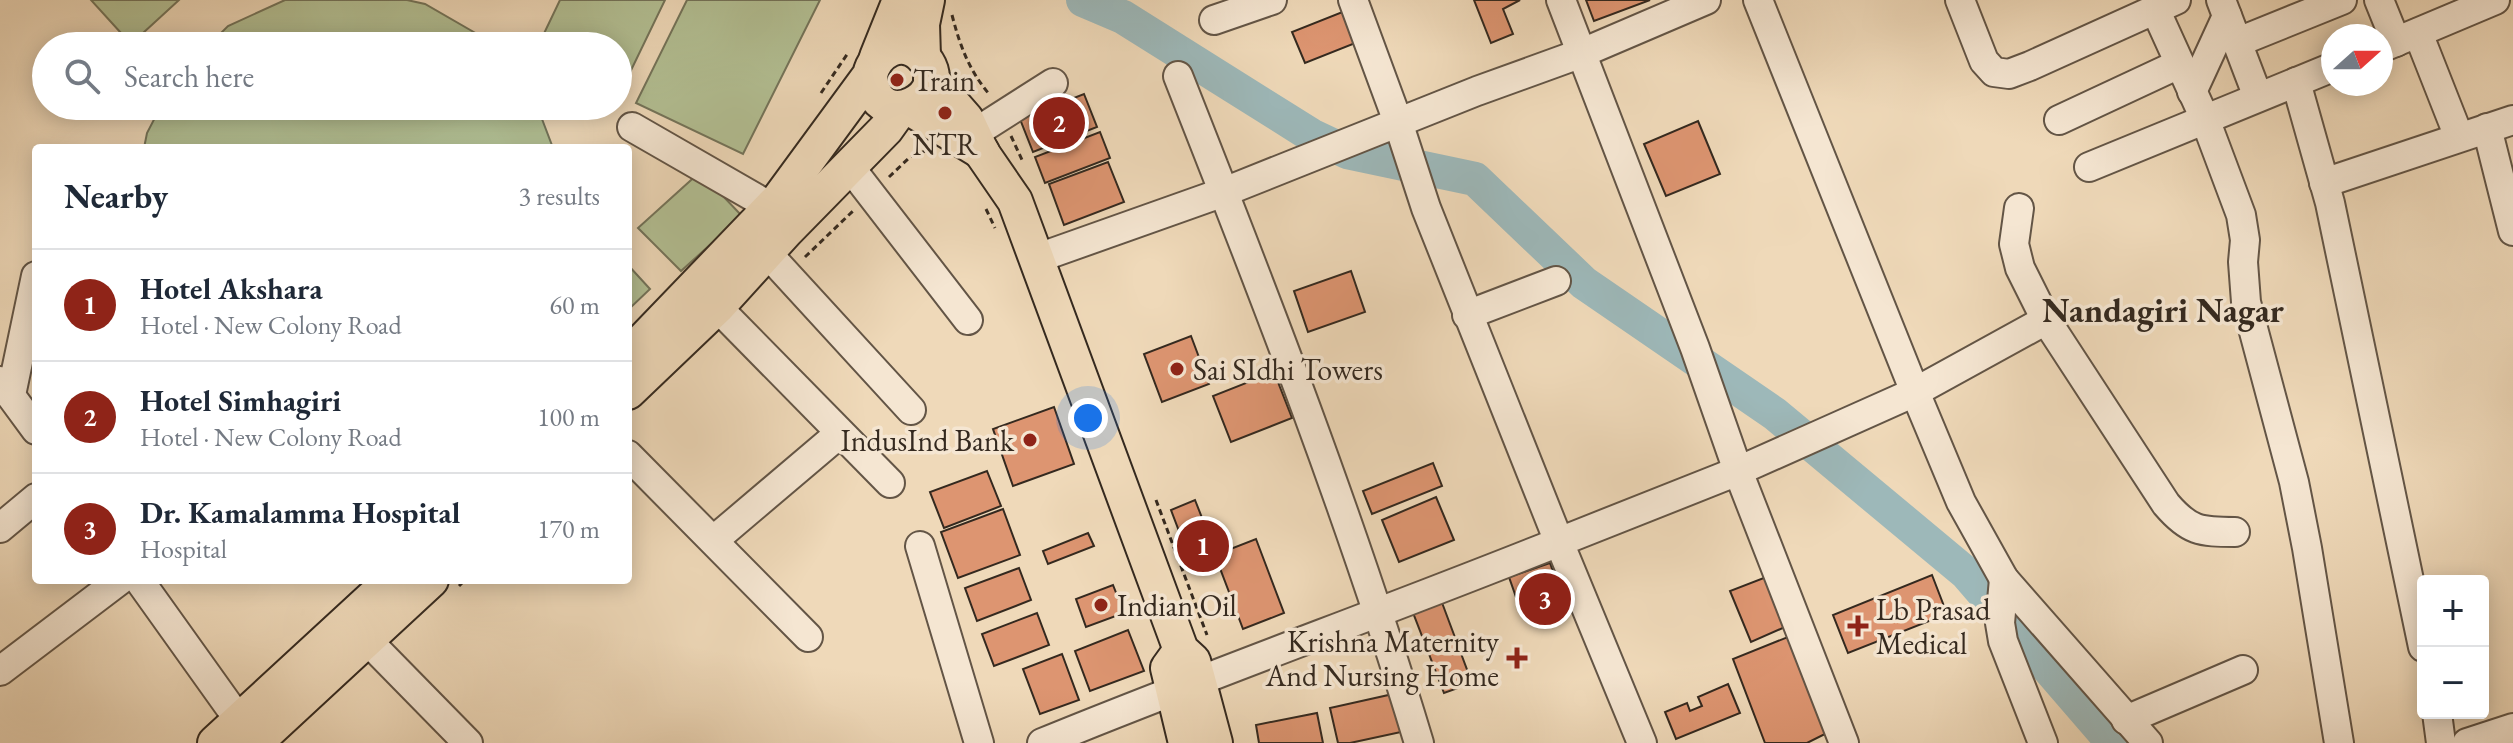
<!DOCTYPE html>
<meta charset="utf-8">
<style>
:root{--surface:#fff;--page:#f2f2f3;--text:#1f2937;--muted:#747a83;--line:#e0e1e3;--accent:#8f2418}
body{margin:0;font-family:"EB Garamond",serif;background:var(--page);color:var(--text)}
.controls{position:absolute;right:24px;bottom:24px;display:grid;overflow:hidden;border-radius:8px;box-shadow:0 4px 20px #0003}
.controls button{width:72px;height:72px;display:grid;place-items:center;padding:0;border:0;border-bottom:2px solid var(--line);background:var(--surface);color:var(--text);font:40px sans-serif}
.compass{position:absolute;left:2321px;top:24px;width:72px;height:72px;border-radius:50%;background:var(--surface);box-shadow:0 4px 20px #0003;rotate:69deg}
.you{position:absolute;left:1088px;top:418px;width:28px;height:28px;margin:-20px;border:6px solid #fff;border-radius:50%;background:#1a73e8;box-shadow:0 0 0 12px #1a73e833}
.badge{display:grid;place-items:center;width:52px;height:52px;border-radius:50%;background:var(--accent);color:#fff;font-size:26px;font-weight:700}
.pin{position:absolute;translate:-50% -50%;border:4px solid #fff;box-shadow:0 2px 8px #0006}
.list{margin:0;padding:0;list-style:none}
h2{display:flex;justify-content:space-between;align-items:center;height:104px;margin:0;padding:0 32px;font-size:34px}
h2 small{font-size:26px;font-weight:400;color:var(--muted)}
.list li{display:grid;grid-template-columns:52px 1fr auto;gap:24px;align-items:center;box-sizing:border-box;height:112px;padding:0 32px;border-top:2px solid var(--line)}
.list b{display:block;font-size:30px;white-space:nowrap}
.list p{margin:0;font-size:26px;white-space:nowrap;color:var(--muted)}
.list em{font-size:26px;font-style:normal;color:var(--muted)}
.icon{flex:none;width:44px;height:44px;fill:none;stroke:currentColor;stroke-width:2;stroke-linecap:round;stroke-linejoin:round}
.map{position:relative;flex:none;width:2513px;height:743px;overflow:hidden}
.search{position:absolute;background:var(--surface);box-shadow:0 4px 20px #0003;left:32px;top:32px;width:600px;height:88px;display:flex;align-items:center;gap:20px;box-sizing:border-box;padding:0 28px;border-radius:44px;color:var(--muted);font-size:30px}
.panel{position:absolute;background:var(--surface);box-shadow:0 4px 20px #0003;left:32px;top:144px;width:600px;height:440px;border-radius:8px}
.map>svg:first-child{display:block}
</style>
<div class="map">
<svg width="2513" height="743" viewBox="0 0 2513 743">
<rect width="100%" height="100%" fill="#efd9b9"/>
<filter id="stains"><feTurbulence type="fractalNoise" baseFrequency=".0025" numOctaves="4"/><feColorMatrix values="0 0 0 0 .2 0 0 0 0 .09 0 0 0 0 .02 0 0 0 .5 -.17"/></filter>
<radialGradient id="worn" r=".72"><stop offset=".6" stop-color="#630" stop-opacity="0"/><stop offset="1" stop-color="#630" stop-opacity=".3"/></radialGradient>
<g fill="#b3c094" stroke="#74745a" stroke-width="2">
<path d="M91 0H179L131 44Z"/>
<path d="M285 0H407L425 4 484 38 491 46H208L228 26Z"/>
<path d="M560 0H665L620 93 618 46H538Z"/>
<path d="M687 0H820L743 154 636 103Z"/>
<path d="M161 106H537L553 148H144L147 133Z"/>
<path d="M700 172 742 216 681 271 638 228Z"/>
<path d="M628 265 650 289 628 310Z"/>
</g>
<g fill="none" stroke-linecap="round" stroke-linejoin="round">
<path stroke="#9db8b9" stroke-width="34" d="M1083 0 1123 17 1311 135 1347 152 1475 179 1584 283 1775 414 1966 573 2113 743"/>
</g>
<g fill="#dd9571" stroke="#34291f" stroke-width="2">
<path d="M1474 0H1520L1503 9 1513 34 1491 43Z"/>
<path d="M1586 0H1650L1594 21Z"/>
<path d="M1355 7 1368 38 1305 63 1292 32Z"/>
<path d="M1084 94 1097 127 1033 152 1020 119Z"/>
<path d="M1698 121 1720 174 1666 196 1644 144Z"/>
<path d="M1100 132 1110 158 1045 183 1035 157Z"/>
<path d="M1108 162 1124 202 1064 225 1049 184Z"/>
<path d="M1351 271 1365 312 1308 332 1294 291Z"/>
<path d="M1191 336 1209 384 1162 402 1144 354Z"/>
<path d="M1274 372 1292 418 1231 442 1213 396Z"/>
<path d="M1054 407 1074 464 1013 486 993 429Z"/>
<path d="M1433 463 1442 486 1372 514 1363 491Z"/>
<path d="M987 471 1001 506 944 528 930 492Z"/>
<path d="M1436 497 1454 540 1399 562 1382 520Z"/>
<path d="M1195 500 1215 551 1190 560 1171 510Z"/>
<path d="M1003 509 1020 555 958 578 941 532Z"/>
<path d="M1088 533 1094 546 1048 564 1043 551Z"/>
<path d="M1256 539 1284 613 1243 629 1215 555Z"/>
<path d="M1550 563 1564 603 1523 617 1509 577Z"/>
<path d="M1019 568 1031 600 977 621 965 588Z"/>
<path d="M1774 574 1794 623 1751 642 1730 591Z"/>
<path d="M1932 575 1947 614 1848 653 1833 615Z"/>
<path d="M1113 585 1124 613 1086 627 1076 599Z"/>
<path d="M1441 600 1472 683 1444 693 1412 610Z"/>
<path d="M1037 613 1049 645 994 666 982 634Z"/>
<path d="M1128 630 1144 671 1090 691 1075 651Z"/>
<path d="M1798 633 1835 729 1807 743H1765L1733 659Z"/>
<path d="M1062 654 1079 700 1040 714 1023 669Z"/>
<path d="M1728 684 1740 713 1676 739 1665 712 1687 703 1690 711 1702 706 1698 697Z"/>
<path d="M1393 694 1401 732 1350 743H1338L1330 708Z"/>
<path d="M1317 713 1323 743H1259L1256 725Z"/>
</g>
<g fill="none" stroke-linecap="round" stroke-linejoin="round">
<defs>
<g id="minor">
<path d="M1561 0 1695 348 1738 471 1915 392 1758 0"/>
<path d="M1960 0 1984 61 1994 72 2009 74 2030 66 2176 0"/>
<path d="M2221 0 2258 97"/>
<path d="M2379 0 2396 42"/>
<path d="M2155 9 2205 119 2241 215 2245 240 2243 262 2246 302 2294 482 2307 548 2339 743"/>
<path d="M1214 20 1272 0"/>
<path d="M2418 33 2459 137"/>
<path d="M2238 42 2342 0"/>
<path d="M2381 48 2495 0"/>
<path d="M1178 76C1265 296 1351 517 1419 743"/>
<path d="M2296 82 2330 203 2423 647"/>
<path d="M2192 92 2227 16"/>
<path d="M2059 120 2179 64"/>
<path d="M632 127 771 207"/>
<path d="M2487 128 2513 231"/>
<path d="M973 134 1053 83"/>
<path d="M849 166 968 320"/>
<path d="M2089 167 2333 67"/>
<path d="M2324 183 2513 120"/>
<path d="M2019 208 2014 244 2020 268 2046 320 2166 504C2189 531 2200 532 2235 532"/>
<path d="M767 253 911 410"/>
<path d="M1038 258 1224 192 1477 91 1582 53 1706 0"/>
<path d="M717 307 890 483"/>
<path d="M1467 315 1556 281"/>
<path d="M2046 320 1915 392 1961 502 2004 579 2148 743"/>
<path d="M0 381 36 430"/>
<path d="M11 395 36 276"/>
<path d="M628 455 808 637"/>
<path d="M0 528 36 498"/>
<path d="M714 540 839 434"/>
<path d="M920 546 979 743"/>
<path d="M2004 579 2000 623 2003 641 2043 743"/>
<path d="M139 580 229 706 255 731"/>
<path d="M366 639 468 743"/>
<path d="M0 671 120 580"/>
<path d="M2437 713 2441 743"/>
<path d="M2126 720 2243 670"/>
<path d="M1042 743C1213 673 1387 611 1559 542L1426 208 1398 122 1353 0"/>
<path d="M1642 743 1559 542 1738 471 1844 743"/>
<path d="M2467 743 2513 728"/>
</g>
<g id="major">
<path d="M877 57 900 0"/>
<path d="M923 57 922 24 927 0"/>
<path d="M931 79 966 119 982 153 1015 201 1181 650 1193 661 1215 743"/>
<path d="M908 107 982 152"/>
<path d="M628 356 779 199 870 75C875 52 901 36 921 55 962 95 874 140 870 75"/>
<path d="M628 392 717 307 786 231 886 129 901 108"/>
<path d="M1181 650 1168 668 1186 743"/>
<path d="M215 743 392 580"/>
<path d="M255 743 431 580"/>
</g>
</defs>
<use href="#minor" stroke="#635546" stroke-width="32"/>
<use href="#major" stroke="#34291f" stroke-width="38"/>
<g stroke="#34291f" stroke-width="3" stroke-dasharray="6 4" stroke-linecap="butt">
<path d="M952 15C960 46 969 70 989 94"/>
<path d="M821 93 848 53"/>
<path d="M1011 136 1023 162"/>
<path d="M889 177 910 157 928 150"/>
<path d="M986 209 995 228"/>
<path d="M805 257 854 210"/>
<path d="M1156 500 1207 635"/>
<path d="M459 586 465 580"/>
</g>
<use href="#minor" stroke="#f5e6d2" stroke-width="28"/>
<use href="#major" stroke="#efd9b9" stroke-width="34"/>
</g>
<g fill="#8f2418" stroke="#f5e6d2" stroke-width="3">
<circle cx="897" cy="80" r="8"/>
<circle cx="945" cy="113" r="8"/>
<circle cx="1177" cy="369" r="8"/>
<circle cx="1030" cy="440" r="8"/>
<circle cx="1101" cy="605" r="8"/>
<path d="M1854 614h8v8h8v8h-8v8h-8v-8h-8v-8h8z"/>
<path d="M1513 646h8v8h8v8h-8v8h-8v-8h-8v-8h8z"/>
</g>
<g text-anchor="middle" dominant-baseline="central" stroke-width="7" stroke-linejoin="round" paint-order="stroke">
<g font-size="30" fill="#34291f" stroke="#f5e6d2" text-anchor="start">
<text x="913" y="80">Train</text>
<text x="945" y="144" text-anchor="middle">NTR</text>
<text x="1193" y="369">Sai SIdhi Towers</text>
<text x="1014" y="440" text-anchor="end">IndusInd Bank</text>
<text x="1117" y="605">Indian Oil</text>
<text x="1876" y="609">Lb Prasad<tspan x="1876" dy="34">Medical</tspan></text>
<text x="1499" y="641" text-anchor="end">Krishna Maternity<tspan x="1499" dy="34">And Nursing Home</tspan></text>
</g>
<g font-size="34" font-weight="bold" fill="#34291f" stroke="#f5e6d2">
<text x="2163" y="310">Nandagiri Nagar</text>
</g>
</g>
<rect width="100%" height="100%" filter="url(#stains)"/>
<rect width="100%" height="100%" fill="url(#worn)"/>
</svg>
<div class="controls">
<button>+</button>
<button>−</button>
</div>
<svg class="compass" viewBox="-18 -18 36 36"><path d="M0-13l5 13h-10z" fill="#e53935"/><path d="M0 13l5-13h-10z" fill="#747a83"/></svg>
<div class="you"></div>
<div class="pin badge" style="left:1203px;top:546px">1</div>
<div class="pin badge" style="left:1059px;top:123px">2</div>
<div class="pin badge" style="left:1545px;top:599px">3</div>
<div class="search"><svg class="icon" aria-label="search" viewBox="0 0 24 24"><circle cx="10" cy="10" r="6"/><path d="M15 15l6 6"/></svg>Search here</div>
<section class="panel">
<h2>Nearby<small>3 results</small></h2>
<ul class="list">
<li><span class="badge">1</span><div><b>Hotel Akshara</b><p>Hotel · New Colony Road</p></div><em>60 m</em></li>
<li><span class="badge">2</span><div><b>Hotel Simhagiri</b><p>Hotel · New Colony Road</p></div><em>100 m</em></li>
<li><span class="badge">3</span><div><b>Dr. Kamalamma Hospital</b><p>Hospital</p></div><em>170 m</em></li>
</ul>
</section>
</div>
